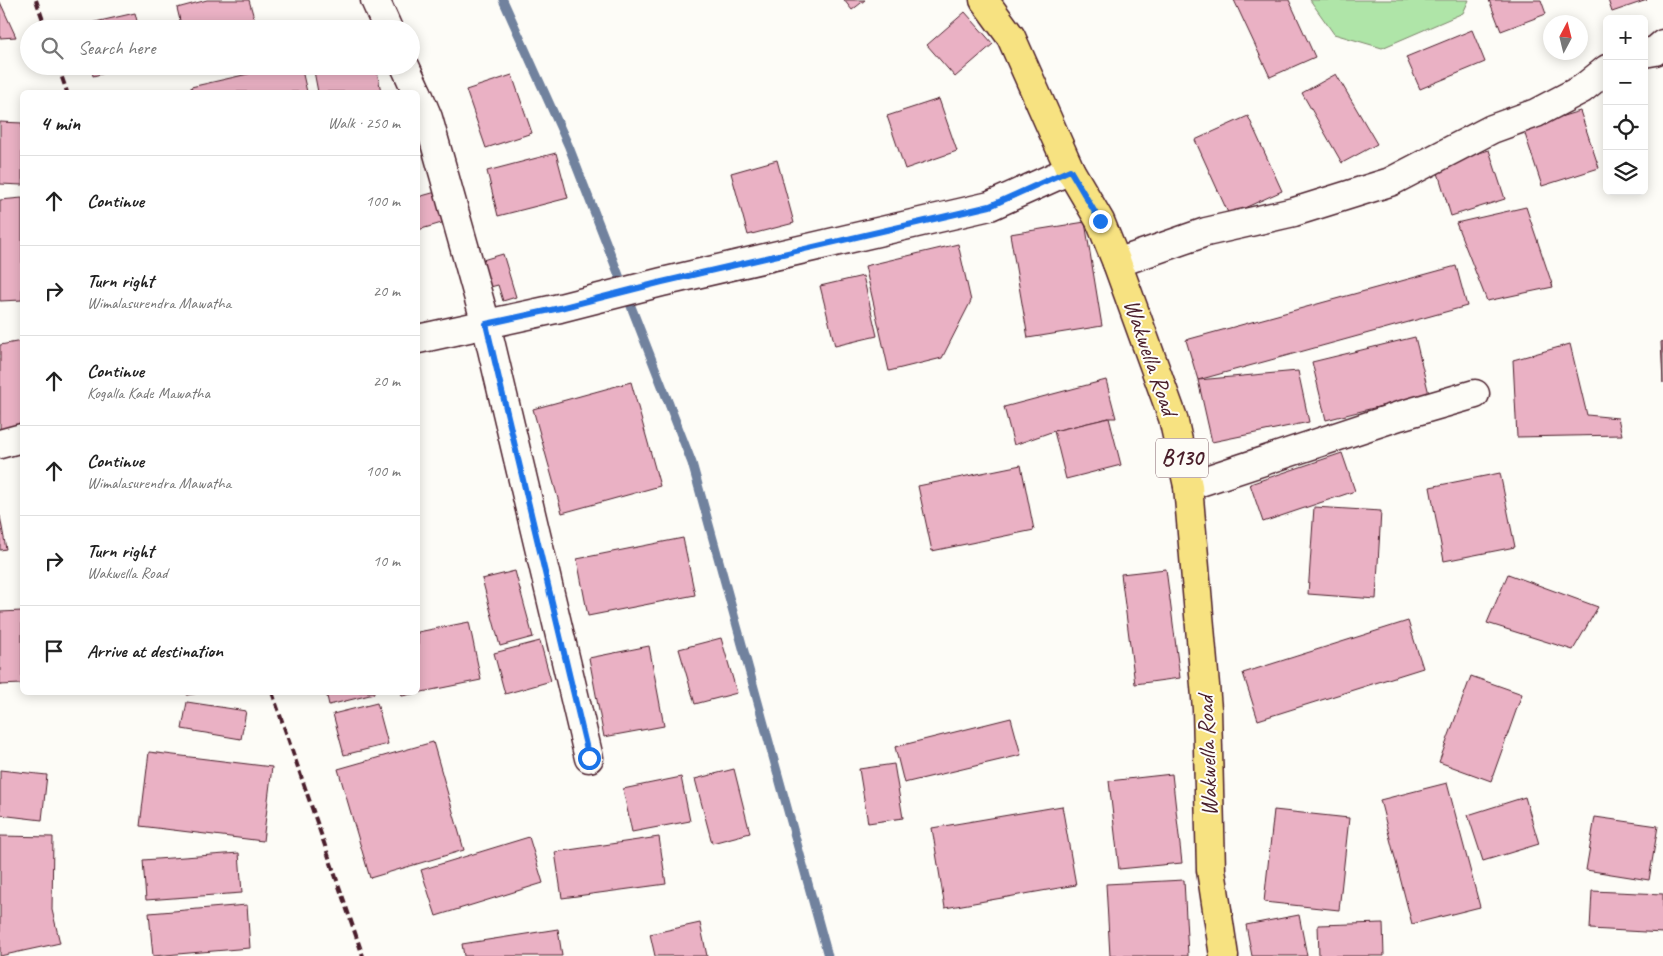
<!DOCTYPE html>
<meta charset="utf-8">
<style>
:root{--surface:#fff;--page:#f2f2f2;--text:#222;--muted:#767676;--line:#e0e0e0}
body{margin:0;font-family:Caveat,sans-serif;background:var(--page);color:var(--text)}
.controls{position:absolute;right:15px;top:15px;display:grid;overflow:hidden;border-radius:8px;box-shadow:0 2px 12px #0003}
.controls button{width:45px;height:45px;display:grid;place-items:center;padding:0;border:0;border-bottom:1px solid var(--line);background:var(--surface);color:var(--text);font:25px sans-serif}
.compass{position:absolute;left:1543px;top:15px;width:45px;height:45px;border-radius:50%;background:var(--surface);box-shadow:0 2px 12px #0003;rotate:7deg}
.stop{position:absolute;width:15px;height:15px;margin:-11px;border:4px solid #1a73e8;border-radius:50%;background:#fff}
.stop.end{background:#1a73e8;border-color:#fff;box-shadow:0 1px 5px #0008}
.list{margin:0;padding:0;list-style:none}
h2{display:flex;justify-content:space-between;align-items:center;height:65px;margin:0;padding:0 20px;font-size:21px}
h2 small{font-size:16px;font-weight:400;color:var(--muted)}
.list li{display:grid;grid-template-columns:32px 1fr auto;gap:15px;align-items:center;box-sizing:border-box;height:90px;padding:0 20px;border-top:1px solid var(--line)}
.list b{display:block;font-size:19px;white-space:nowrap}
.list p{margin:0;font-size:16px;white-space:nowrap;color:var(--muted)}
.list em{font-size:16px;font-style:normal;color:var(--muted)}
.icon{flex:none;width:28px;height:28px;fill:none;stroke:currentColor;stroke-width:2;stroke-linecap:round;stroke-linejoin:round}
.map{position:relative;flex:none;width:1663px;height:956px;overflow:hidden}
.search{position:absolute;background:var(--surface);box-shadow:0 2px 12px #0003;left:20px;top:20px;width:400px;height:55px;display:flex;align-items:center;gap:12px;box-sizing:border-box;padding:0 18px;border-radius:28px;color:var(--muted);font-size:19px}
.panel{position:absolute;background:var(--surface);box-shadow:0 2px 12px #0003;left:20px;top:90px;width:400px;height:605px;border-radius:8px}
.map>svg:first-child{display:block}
</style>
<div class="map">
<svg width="1663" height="956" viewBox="0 0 1663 956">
<rect width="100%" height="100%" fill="#fdfcf7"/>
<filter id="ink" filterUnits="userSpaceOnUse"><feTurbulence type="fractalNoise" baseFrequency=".02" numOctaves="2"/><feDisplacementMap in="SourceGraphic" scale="10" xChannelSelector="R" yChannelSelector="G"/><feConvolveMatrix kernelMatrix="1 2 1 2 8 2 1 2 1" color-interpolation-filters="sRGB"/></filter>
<g filter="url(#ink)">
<path fill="#afe5a8" stroke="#7c826a" d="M1310 0H1469L1463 13 1382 48 1334 34Z"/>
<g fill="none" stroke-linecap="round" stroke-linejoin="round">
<path stroke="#71829e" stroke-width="9" d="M503 0 569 147 692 463 828 956"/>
</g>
<g fill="#eab1c4" stroke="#4a1f2b">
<path d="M207 0H249L257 29H182L177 8Z"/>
<path d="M844 0H865L852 10Z"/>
<path d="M1234 0H1289L1315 57 1270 77Z"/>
<path d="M1489 0H1541L1546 14 1501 31Z"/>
<path d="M1608 0H1647L1612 12Z"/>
<path d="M0 2 16 37 0 38Z"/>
<path d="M965 12 993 44 955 77 927 45Z"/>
<path d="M135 13 139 29H82V25Z"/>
<path d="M1472 30 1485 62 1420 89 1406 57Z"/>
<path d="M91 66H133L93 76Z"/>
<path d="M193 66H207L194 70Z"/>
<path d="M283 66H301L307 92H192L191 87Z"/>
<path d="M313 66H376L381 92H318Z"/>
<path d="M1336 74 1377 144 1342 163 1302 93Z"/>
<path d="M512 75 532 133 486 148 466 90Z"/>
<path d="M939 99 957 151 905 169 887 116Z"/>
<path d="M1580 111 1599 168 1542 186 1523 128Z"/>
<path d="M1248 116 1282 191 1229 215 1195 140Z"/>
<path d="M0 122 22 123V185L0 184Z"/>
<path d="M1489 150 1505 199 1451 216 1436 166Z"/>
<path d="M556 153 568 198 498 216 487 171Z"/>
<path d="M777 160 794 223 748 235 731 173Z"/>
<path d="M436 192 445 222 418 230V197Z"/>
<path d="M22 198V300L0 301V200Z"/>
<path d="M1526 207 1553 287 1487 301 1456 223Z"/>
<path d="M1085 222 1102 326 1028 338 1010 234Z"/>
<path d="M958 244 971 301 942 358 889 371 865 266Z"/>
<path d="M503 254 516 297 503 301 498 285 483 289 476 262Z"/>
<path d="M1456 266 1467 306 1198 380 1186 340Z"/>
<path d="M863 276 877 336 835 346 820 286Z"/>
<path d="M1415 337 1429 394 1326 420 1312 362Z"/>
<path d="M22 341V430L0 433V345Z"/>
<path d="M1663 341V383L1661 342Z"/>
<path d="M1570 344 1587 415 1618 418 1622 435 1517 437 1513 360Z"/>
<path d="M1298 371 1309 422 1212 442 1198 380Z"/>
<path d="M1106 380 1116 418H1109L1054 431 1014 445 1004 407Z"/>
<path d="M631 382 660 486 562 513 533 409Z"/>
<path d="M1109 418 1121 465 1066 479 1054 431Z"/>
<path d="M1342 453 1355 491 1263 522 1250 484Z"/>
<path d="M1021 465 1034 530 932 551 918 486Z"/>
<path d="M1500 473 1515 547 1444 561 1430 487Z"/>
<path d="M1314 507 1381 511 1376 599 1308 594Z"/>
<path d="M0 516 6 549 0 550Z"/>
<path d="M683 538 695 595 588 616 577 559Z"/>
<path d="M1166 569 1180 678 1135 684 1121 574Z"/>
<path d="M515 571 533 637 500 646 482 579Z"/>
<path d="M1508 574 1598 607 1573 650 1487 623Z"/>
<path d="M22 611V684L0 685V612Z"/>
<path d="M1408 621 1423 668 1258 720 1243 673Z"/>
<path d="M469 622 481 680 402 696 401 692H418V632Z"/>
<path d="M721 638 737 693 695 704 679 649Z"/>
<path d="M540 641 551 681 505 694 494 653Z"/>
<path d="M649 646 664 726 604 737 589 658Z"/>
<path d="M1471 676 1522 694 1491 781 1439 762Z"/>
<path d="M187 692H205L187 695Z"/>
<path d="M326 692H374V694L329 705Z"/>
<path d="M187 702 246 711 241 739 182 729Z"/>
<path d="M377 703 388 744 344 755 333 714Z"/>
<path d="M1011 718 1021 755 904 783 895 747Z"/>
<path d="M433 742 464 850 370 878 338 769Z"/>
<path d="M149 752 272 767 263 841 140 826Z"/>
<path d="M894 764 903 818 868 823 859 769Z"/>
<path d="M734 769 750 833 712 843 695 779Z"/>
<path d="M0 770 47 775 42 820 0 815Z"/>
<path d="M1172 774 1182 863 1119 869 1109 781Z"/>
<path d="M681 777 690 821 632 832 623 789Z"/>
<path d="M1447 783 1480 907 1412 924 1380 800Z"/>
<path d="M1525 797 1539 844 1483 861 1468 815Z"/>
<path d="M1062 806 1076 885 945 908 932 828Z"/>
<path d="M1274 810 1349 818 1339 910 1264 902Z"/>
<path d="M1595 817 1658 826 1649 880 1586 870Z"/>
<path d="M0 836 53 837 52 910 60 943 0 956Z"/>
<path d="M529 837 543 883 436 916 421 870Z"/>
<path d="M659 837 666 884 562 898 555 852Z"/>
<path d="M239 853 242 893 146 900 143 860Z"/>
<path d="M1184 880 1188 956H1110L1106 884Z"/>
<path d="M1592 891 1663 894V933L1590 929Z"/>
<path d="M247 905 250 948 153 956 149 913Z"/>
<path d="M1299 915 1307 956H1252L1246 925Z"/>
<path d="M700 923 707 956H655L650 934Z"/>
<path d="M1383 923 1384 956H1319L1318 925Z"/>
<path d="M558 929 562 956H464L462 944Z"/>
</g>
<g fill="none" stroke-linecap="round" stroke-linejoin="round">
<defs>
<g id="street">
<path d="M375 0 388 29"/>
<path d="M1644 53 1655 51 1663 44"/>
<path d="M405 66 417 92"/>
<path d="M418 94 428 118 486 324 589 758"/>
<path d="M1117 263 1206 232 1294 212 1390 182 1492 129 1536 113 1582 89 1607 69"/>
<path d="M1188 486 1399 416 1475 394"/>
</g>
<g id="secondary">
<path d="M418 339 560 308 662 282 990 206 1070 170"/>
<path d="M0 444 22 438"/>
</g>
<path id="primary" d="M984 0 1011 37 1070 170 1100 221 1117 263 1173 418 1188 486 1207 709 1211 870 1224 956"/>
</defs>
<use href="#street" stroke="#4a1f2b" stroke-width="31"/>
<use href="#secondary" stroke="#4a1f2b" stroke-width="31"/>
<use href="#primary" stroke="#4a1f2b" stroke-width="31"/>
<use href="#street" stroke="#fdfcf7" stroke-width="28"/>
<use href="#secondary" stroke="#fdfcf7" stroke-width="28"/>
<use href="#primary" stroke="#f7e281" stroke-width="28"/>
<g stroke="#4a1f2b" stroke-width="4" stroke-dasharray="8 4" stroke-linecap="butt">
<path d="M36 0 46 29"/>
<path d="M58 66 67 92"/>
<path d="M272 692 363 956"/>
</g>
</g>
</g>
<g fill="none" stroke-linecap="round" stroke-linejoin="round" filter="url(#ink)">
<path stroke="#1a73e8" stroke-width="6" d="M589 758 486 324 560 308 662 282 990 206 1070 170 1100 221"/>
</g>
<g text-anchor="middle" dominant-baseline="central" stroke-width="4" stroke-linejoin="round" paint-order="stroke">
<rect fill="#fdfcf7" stroke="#806168" stroke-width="1" x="1156" y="438.5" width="52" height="39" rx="4"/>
<g font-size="22" font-weight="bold" fill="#4a1f2b">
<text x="1182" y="458">B130</text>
</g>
<g font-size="24" fill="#4a1f2b" stroke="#fdfcf7">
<text transform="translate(1151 357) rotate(71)">Wakwella Road</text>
<text transform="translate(1207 756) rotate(-92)">Wakwella Road</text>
</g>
</g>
</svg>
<div class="controls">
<button>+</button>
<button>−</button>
<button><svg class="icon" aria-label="locate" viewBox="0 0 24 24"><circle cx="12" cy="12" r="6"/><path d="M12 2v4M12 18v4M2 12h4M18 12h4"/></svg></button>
<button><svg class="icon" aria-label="layers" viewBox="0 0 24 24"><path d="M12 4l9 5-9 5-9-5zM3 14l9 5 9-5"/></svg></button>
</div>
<svg class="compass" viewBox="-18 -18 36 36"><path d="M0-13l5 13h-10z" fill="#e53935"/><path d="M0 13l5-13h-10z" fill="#767676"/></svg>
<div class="stop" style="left:589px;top:758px"></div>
<div class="stop end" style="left:1100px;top:221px"></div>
<div class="search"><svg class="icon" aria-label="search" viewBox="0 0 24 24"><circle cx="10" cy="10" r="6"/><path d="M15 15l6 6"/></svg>Search here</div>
<section class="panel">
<h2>4 min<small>Walk · 250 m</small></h2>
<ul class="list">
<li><svg class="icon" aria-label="ahead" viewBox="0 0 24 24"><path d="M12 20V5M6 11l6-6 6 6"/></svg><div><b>Continue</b></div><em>100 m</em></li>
<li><svg class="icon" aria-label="right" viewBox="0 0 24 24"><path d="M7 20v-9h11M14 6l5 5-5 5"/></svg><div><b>Turn right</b><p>Wimalasurendra Mawatha</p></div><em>20 m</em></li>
<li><svg class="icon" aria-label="ahead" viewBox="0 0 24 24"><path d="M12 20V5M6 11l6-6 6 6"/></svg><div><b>Continue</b><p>Kogalla Kade Mawatha</p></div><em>20 m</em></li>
<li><svg class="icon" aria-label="ahead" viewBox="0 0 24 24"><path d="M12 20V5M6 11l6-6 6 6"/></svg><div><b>Continue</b><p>Wimalasurendra Mawatha</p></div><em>100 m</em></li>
<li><svg class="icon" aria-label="right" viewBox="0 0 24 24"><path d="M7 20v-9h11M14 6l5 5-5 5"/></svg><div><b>Turn right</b><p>Wakwella Road</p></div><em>10 m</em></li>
<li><svg class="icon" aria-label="arrive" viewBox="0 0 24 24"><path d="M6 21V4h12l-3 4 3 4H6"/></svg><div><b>Arrive at destination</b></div></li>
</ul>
</section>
</div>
